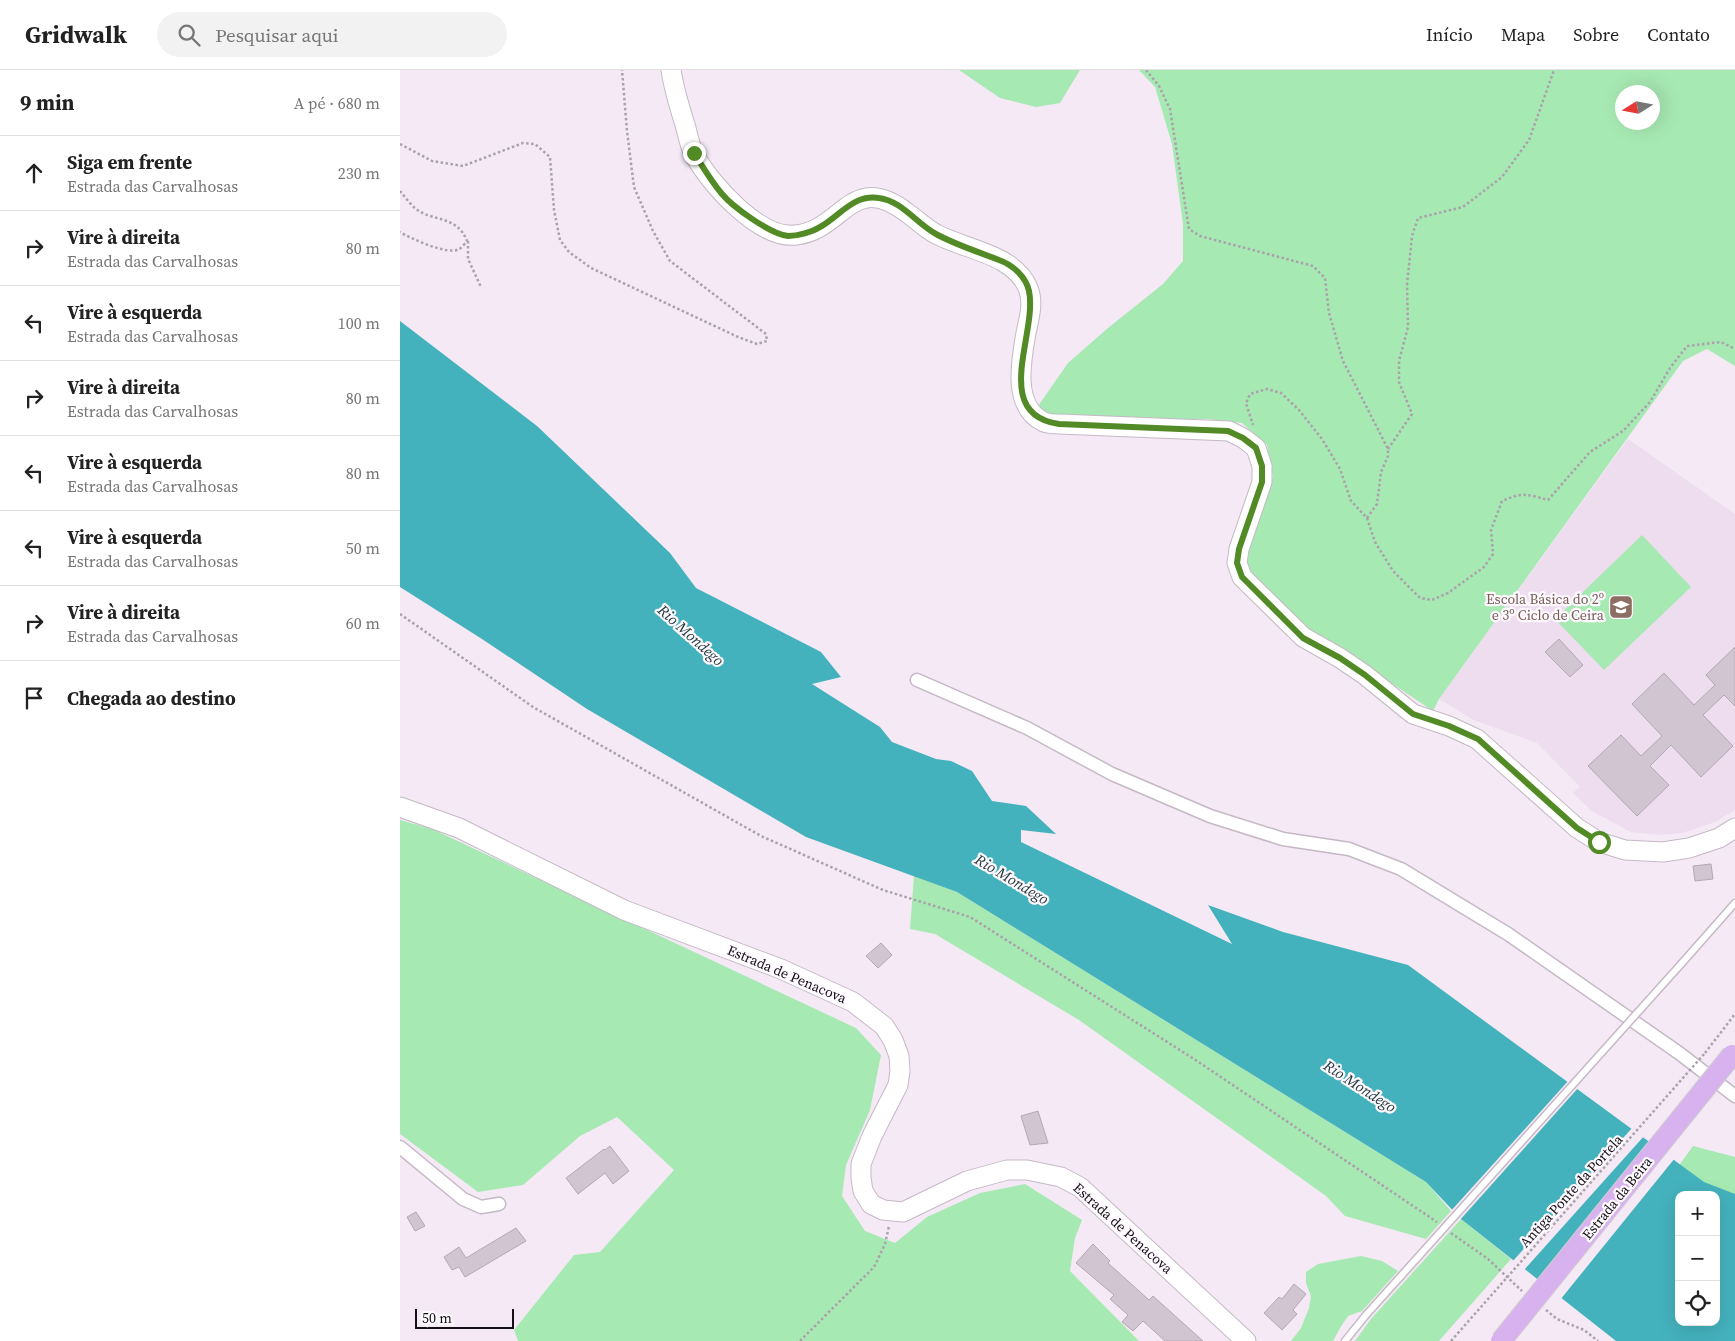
<!DOCTYPE html>
<html lang="pt">
<meta charset="utf-8">
<style>
:root{--surface:#fff;--page:#f2f2f2;--text:#222;--muted:#767676;--line:#e0e0e0}
body{margin:0;font-family:"Source Serif 4",serif;background:var(--page);color:var(--text)}
.controls{position:absolute;right:15px;bottom:15px;display:grid;overflow:hidden;border-radius:10px;box-shadow:0 5px 20px #0002}
.controls button{width:45px;height:45px;display:grid;place-items:center;padding:0;border:0;border-bottom:1px solid var(--line);background:var(--surface);color:var(--text);font:25px sans-serif}
.compass{position:absolute;left:1215px;top:15px;width:45px;height:45px;border-radius:50%;background:var(--surface);box-shadow:0 5px 20px #0002;rotate:259deg}
.scale{position:absolute;left:15px;bottom:12px;width:99px;box-sizing:border-box;padding-left:5px;border:2px solid #141015;border-top:0;font-size:14px;line-height:18px;white-space:nowrap;color:#141015;-webkit-text-stroke:4px #fdf9fe;paint-order:stroke}
.stop{position:absolute;width:15px;height:15px;margin:-11px;border:4px solid #528a26;border-radius:50%;background:#fff}
.stop.end{background:#528a26;border-color:#fff;box-shadow:0 1px 5px #0008}
.list{margin:0;padding:0;list-style:none}
h2{display:flex;justify-content:space-between;align-items:center;height:65px;margin:0;padding:0 20px;font-size:21px}
h2 small{font-size:16px;font-weight:400;color:var(--muted)}
.list li{display:grid;grid-template-columns:32px 1fr auto;gap:15px;align-items:center;box-sizing:border-box;height:75px;padding:0 20px;border-top:1px solid var(--line)}
.list b{display:block;font-size:19px;white-space:nowrap}
.list p{margin:0;font-size:16px;white-space:nowrap;color:var(--muted)}
.list em{font-size:16px;font-style:normal;color:var(--muted)}
.icon{flex:none;width:28px;height:28px;fill:none;stroke:currentColor;stroke-width:2;stroke-linecap:round;stroke-linejoin:round}
.map{position:relative;flex:none;width:1335px;height:1271px;overflow:hidden}
header{display:flex;align-items:center;gap:30px;box-sizing:border-box;height:70px;padding:0 25px;background:var(--surface);border-bottom:1px solid var(--line)}
header strong{font-size:24px}
nav{display:flex;gap:28px;margin-inline-start:auto;font-size:18px}
.search{width:350px;height:45px;background:var(--page);display:flex;align-items:center;gap:12px;box-sizing:border-box;padding:0 18px;border-radius:28px;color:var(--muted);font-size:19px}
main{display:flex}
aside{flex:1;background:var(--surface)}
.map>svg:first-child{display:block}
</style>
<header>
<strong>Gridwalk</strong>
<div class="search"><svg class="icon" aria-label="search" viewBox="0 0 24 24"><circle cx="10" cy="10" r="6"/><path d="M15 15l6 6"/></svg>Pesquisar aqui</div>
<nav><a>Início</a><a>Mapa</a><a>Sobre</a><a>Contato</a></nav>
</header>
<main>
<aside>
<h2>9 min<small>A pé · 680 m</small></h2>
<ul class="list">
<li><svg class="icon" aria-label="ahead" viewBox="0 0 24 24"><path d="M12 20V5M6 11l6-6 6 6"/></svg><div><b>Siga em frente</b><p>Estrada das Carvalhosas</p></div><em>230 m</em></li>
<li><svg class="icon" aria-label="right" viewBox="0 0 24 24"><path d="M7 20v-9h11M14 6l5 5-5 5"/></svg><div><b>Vire à direita</b><p>Estrada das Carvalhosas</p></div><em>80 m</em></li>
<li><svg class="icon" aria-label="left" viewBox="0 0 24 24"><path d="M17 20v-9H6M10 6l-5 5 5 5"/></svg><div><b>Vire à esquerda</b><p>Estrada das Carvalhosas</p></div><em>100 m</em></li>
<li><svg class="icon" aria-label="right" viewBox="0 0 24 24"><path d="M7 20v-9h11M14 6l5 5-5 5"/></svg><div><b>Vire à direita</b><p>Estrada das Carvalhosas</p></div><em>80 m</em></li>
<li><svg class="icon" aria-label="left" viewBox="0 0 24 24"><path d="M17 20v-9H6M10 6l-5 5 5 5"/></svg><div><b>Vire à esquerda</b><p>Estrada das Carvalhosas</p></div><em>80 m</em></li>
<li><svg class="icon" aria-label="left" viewBox="0 0 24 24"><path d="M17 20v-9H6M10 6l-5 5 5 5"/></svg><div><b>Vire à esquerda</b><p>Estrada das Carvalhosas</p></div><em>50 m</em></li>
<li><svg class="icon" aria-label="right" viewBox="0 0 24 24"><path d="M7 20v-9h11M14 6l5 5-5 5"/></svg><div><b>Vire à direita</b><p>Estrada das Carvalhosas</p></div><em>60 m</em></li>
<li><svg class="icon" aria-label="arrive" viewBox="0 0 24 24"><path d="M6 21V4h12l-3 4 3 4H6"/></svg><div><b>Chegada ao destino</b></div></li>
</ul>
</aside>
<div class="map">
<svg width="1335" height="1271" viewBox="0 0 1335 1271">
<rect width="100%" height="100%" fill="#f4e9f5"/>
<path fill="#eedcef" d="M1228 369 1335 444V740L1315 752 1282 763 1260 765 1231 762 1192 741 1173 723 1180 717 1137 673 1074 650 1039 629Z"/>
<g fill="#a7e9b3" fill-rule="evenodd">
<path d="M559 0H680L660 33 636 37 600 28Z"/>
<path d="M739 0H1335V296L1307 279 1283 291 1039 629 1033 641 960 592 908 563 846 498 851 471 873 407 867 375 842 353 807 349H662L636 339 668 293 708 258 763 214 783 191V154L772 74 755 17ZM1222 22H1252V52H1222Z"/>
<path d="M1242 465 1291 517 1204 600 1155 549Z"/>
<path d="M0 750 32 759 456 958 481 985 470 1040 446 1095 442 1126 465 1161 495 1173 527 1147 580 1123 625 1114 682 1150 675 1168 670 1201 739 1271H118L114 1260 174 1185 200 1182 274 1100 217 1047 180 1066 123 1115 78 1122 0 1064Z"/>
<path d="M514 806 557 822 1026 1112 1051 1141 1026 1169 945 1146 926 1126 679 950 535 864 510 859Z"/>
<path d="M1293 1076 1335 1087V1271L1316 1252V1125H1279L1236 1155Z"/>
<path d="M1061 1149 1111 1189 1039 1271H955L971 1249Z"/>
<path d="M961 1186 982 1191 998 1201 962 1241 948 1246 940 1258 933 1271H891L901 1258 909 1238 911 1226 906 1213V1202L918 1194Z"/>
</g>
<path fill="#44b2bd" fill-rule="evenodd" d="M0 251 137 356 270 483 296 518 421 582 441 607 412 614 480 657 492 672 536 689 551 691 572 701 592 731 626 736 656 764 621 760V772L832 874 808 835 883 862 1008 895 1304 1112 1335 1124V1271H1216L1061 1149 1026 1112 557 822 406 767 187 639 82 569 0 517ZM1279 1125H1316V1252H1279Z"/>
<g fill="#f4e9f5">
<path d="M1169 1010 1179 1017 1059 1151 1050 1142Z"/>
<path d="M1233 1057 1245 1065 1123 1201 1112 1192Z"/>
<path d="M1253 1072 1275 1088 1160 1230 1138 1213Z"/>
</g>
<g fill="#d0c5d1" stroke="#b4a8b4">
<path d="M1159 569 1183 595 1170 607 1145 582Z"/>
<path d="M1335 577V636L1324 625 1303 645 1333 676 1301 707 1271 675 1250 696 1269 715 1237 746 1188 696 1221 665 1241 686 1262 666 1232 634 1264 603 1294 635 1315 615 1306 605Z"/>
<path d="M1311 794 1313 809 1295 811 1293 796Z"/>
<path d="M481 873 492 885 478 898 466 886Z"/>
<path d="M638 1041 648 1073 630 1075 621 1046Z"/>
<path d="M210 1076 229 1101 213 1114 205 1103 178 1124 166 1108 204 1079 205 1080Z"/>
<path d="M16 1142 25 1156 15 1161 7 1147Z"/>
<path d="M116 1158 126 1171 65 1207 59 1197 52 1200 44 1187 59 1177 66 1188Z"/>
<path d="M693 1174 710 1191 708 1193 749 1230 753 1226 803 1271H765L743 1251 733 1261 722 1252 728 1245 710 1229 714 1225 676 1193Z"/>
<path d="M894 1214 906 1224 893 1240 897 1244 882 1260 864 1243 879 1227 882 1229Z"/>
</g>
<g fill="none" stroke-linecap="round" stroke-linejoin="round">
<defs>
<g id="lane">
<path d="M1282 893 1335 833"/>
<path d="M945 1271 966 1245"/>
</g>
<g id="street">
<path d="M517 610 627 658 712 704 810 746 883 769 949 779 1001 799 1108 864 1279 983 1335 1026"/>
<path d="M0 1077 63 1129 81 1137 99 1134"/>
</g>
<g id="secondary">
<path d="M271 0C274 20 280 39 286 58 288 67 290 76 294 84 309 113 360 170 396 165 443 160 451 101 506 142 516 149 526 159 536 164 566 180 614 184 628 218 634 232 629 249 626 263 621 291 612 337 644 352 649 354 654 354 659 354L829 361 843 368 856 378 862 396V412L839 479 837 493 842 507 903 567 940 588 965 605 1013 644 1049 656 1077 669 1177 758 1199 772 1225 780 1263 782 1289 778 1319 768 1335 758"/>
<path d="M0 737 59 758 224 840 381 899 453 932 484 956 493 970 499 986 500 1001 498 1015 472 1066 461 1094V1108L463 1121 471 1134 483 1140 503 1142 567 1111 607 1100H627L661 1107 680 1117 846 1271"/>
</g>
</defs>
<use href="#lane" stroke="#c5b9c5" stroke-width="9"/>
<use href="#street" stroke="#c5b9c5" stroke-width="15"/>
<use href="#secondary" stroke="#c5b9c5" stroke-width="21"/>
<g stroke="#aaa1ab" stroke-width="2.5" stroke-dasharray="2.5 2.5" stroke-linecap="butt">
<path d="M746 0 759 16 770 39 789 159 800 166 913 196 925 208 929 243 943 291 988 379V386L981 402 977 434 967 448 951 431 940 399 922 369 899 340 881 323 867 319 850 324 846 333 853 355"/>
<path d="M0 74 32 91 63 96 123 73 135 74 150 87 154 140 160 170 169 182 191 198 338 267 357 274 367 271 366 264 270 191 253 161 234 117 227 61 222 0"/>
<path d="M0 121C5 127 10 134 16 139 33 152 57 145 67 171 65 173 62 178 59 179 48 186 10 168 0 162"/>
<path d="M68 171V189L81 217"/>
<path d="M988 379 1012 344 999 312V291L1008 257 1007 215 1012 166 1018 148 1063 137 1102 107 1129 70 1154 0"/>
<path d="M967 448 975 472 993 501 1020 528 1032 530 1048 523 1084 497 1093 484 1091 460 1102 431C1123 422 1126 424 1148 430L1190 382 1223 361 1250 332 1270 298 1287 276 1321 272 1335 279"/>
<path d="M0 544 133 637 361 766 483 820 570 847 794 989 1037 1152"/>
<path d="M1305 983 1335 944"/>
<path d="M1051 1163 1088 1189 1122 1221"/>
<path d="M1146 1240 1157 1249 1184 1260 1198 1271"/>
<path d="M400 1271 474 1197 485 1174 489 1156"/>
</g>
<use href="#lane" stroke="#fff" stroke-width="6"/>
<use href="#street" stroke="#fff" stroke-width="12"/>
<use href="#secondary" stroke="#fff" stroke-width="19"/>
<defs>
<path id="lane-bridge" d="M966 1245 1282 893"/>
<path id="primary-bridge" d="M1101 1271 1332 985"/>
</defs>
<use href="#lane-bridge" stroke="#c5b9c5" stroke-width="9" stroke-linecap="butt"/>
<use href="#primary-bridge" stroke="#d0cfd0" stroke-width="22" stroke-linecap="butt"/>
<path stroke="#aaa1ab" stroke-width="2.5" stroke-dasharray="2.5 2.5" stroke-linecap="butt" d="M1051 1271 1305 983"/>
<use href="#lane-bridge" stroke="#fff" stroke-width="6"/>
<use href="#primary-bridge" stroke="#d7b2ee" stroke-width="20"/>
</g>
<g fill="none" stroke-linecap="round" stroke-linejoin="round">
<path stroke="#528a26" stroke-width="6" d="M294 83C303 97 311 111 322 124 333 137 370 164 388 166 398 166 412 162 420 157 440 146 453 124 479 128 502 131 517 154 536 164 556 175 579 182 599 190 613 195 626 207 629 221 638 263 590 344 659 354L828 361 843 368 856 378 862 396V412L839 479 837 493 842 507 903 568 940 588 965 605 1013 644 1049 656 1078 669 1177 758 1199 772"/>
</g>
<defs>
<symbol id="school-square" viewBox="-11 -11 22 22"><rect x="-9" y="-9" width="18" height="18" rx="4" fill="#8d6e63" stroke="#fdf9fe"/><path d="M0-5L7-2L0 1L-7-2ZM-4 1L0 2.5L4 1V4Q0 6-4 4Z" fill="#fff"/></symbol>
</defs>
<g fill-rule="evenodd">
<use href="#school-square" x="1207" y="523" width="28" height="28"/>
</g>
<g text-anchor="middle" dominant-baseline="central" stroke-width="4.5" stroke-linejoin="round" paint-order="stroke">
<g font-size="14" fill="#785e54" stroke="#fdf9fe" text-anchor="end">
<text x="1204" y="529">Escola Básica do 2º<tspan x="1204" dy="16">e 3º Ciclo de Ceira</tspan></text>
</g>
<g font-size="14" fill="#141015" stroke="#fdf9fe">
<text transform="translate(387 904) rotate(23)">Estrada de Penacova</text>
<text transform="translate(1171 1121) rotate(-48)">Antiga Ponte da Portela</text>
<text transform="translate(1217 1128) rotate(-51)">Estrada da Beira</text>
<text transform="translate(723 1158) rotate(42)">Estrada de Penacova</text>
</g>
<g font-size="15" font-style="italic" fill="#21393c" stroke="#fdf9fe">
<text transform="translate(291 565) rotate(42)">Rio Mondego</text>
<text transform="translate(612 809) rotate(31)">Rio Mondego</text>
<text transform="translate(960 1016) rotate(33)">Rio Mondego</text>
</g>
</g>
</svg>
<div class="controls">
<button>+</button>
<button>−</button>
<button><svg class="icon" aria-label="locate" viewBox="0 0 24 24"><circle cx="12" cy="12" r="6"/><path d="M12 2v4M12 18v4M2 12h4M18 12h4"/></svg></button>
</div>
<svg class="compass" viewBox="-18 -18 36 36"><path d="M0-13l5 13h-10z" fill="#e53935"/><path d="M0 13l5-13h-10z" fill="#767676"/></svg>
<div class="scale">50 m</div>
<div class="stop" style="left:1199px;top:772px"></div>
<div class="stop end" style="left:294px;top:83px"></div>
</div>
</main>
